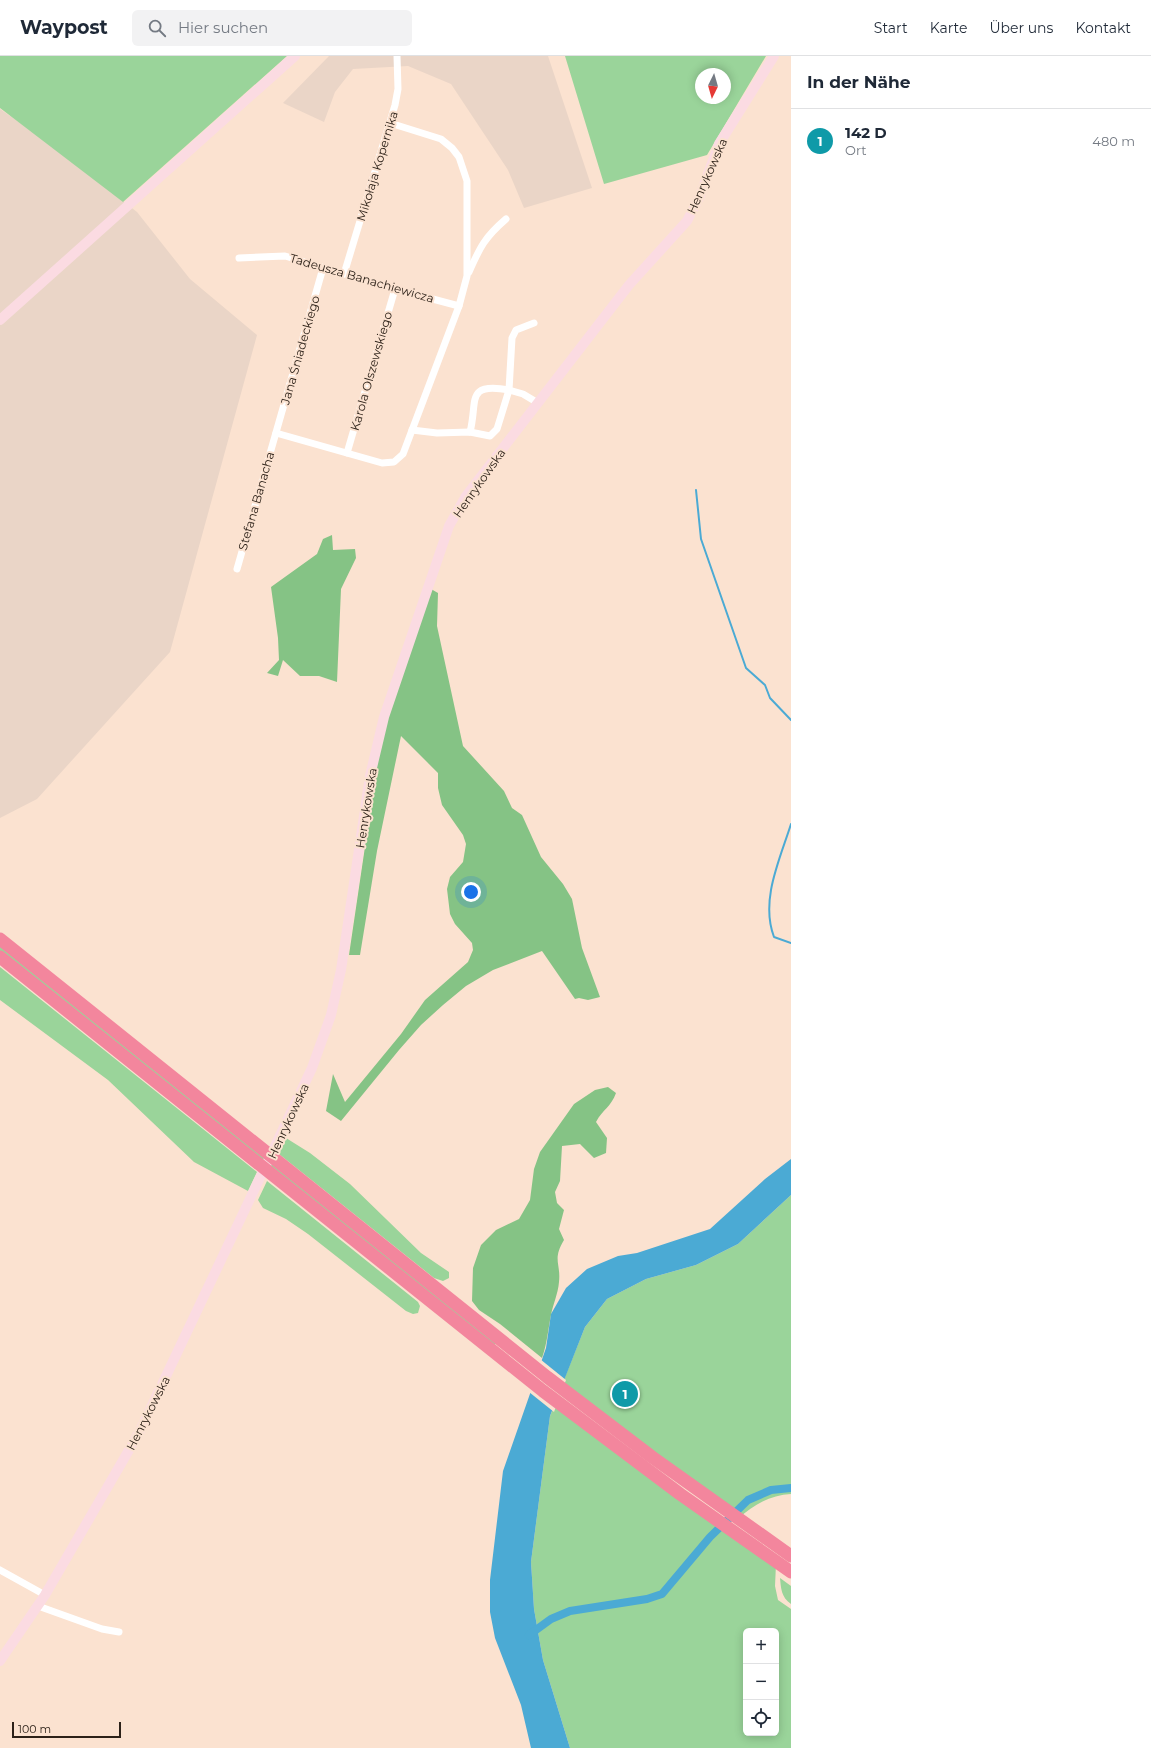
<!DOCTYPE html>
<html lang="de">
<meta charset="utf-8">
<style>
:root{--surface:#fff;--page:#f2f2f3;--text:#1f2937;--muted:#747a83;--line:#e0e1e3;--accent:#1a73e8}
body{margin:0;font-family:Montserrat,sans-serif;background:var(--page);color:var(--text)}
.controls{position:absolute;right:12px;bottom:12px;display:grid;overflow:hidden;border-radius:6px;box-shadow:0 2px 10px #0003}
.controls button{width:36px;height:36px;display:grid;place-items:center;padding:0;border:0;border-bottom:1px solid var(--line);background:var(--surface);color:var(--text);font:20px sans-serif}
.compass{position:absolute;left:695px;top:12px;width:36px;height:36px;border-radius:50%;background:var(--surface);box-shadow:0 2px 10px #0003;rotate:185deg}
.scale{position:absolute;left:12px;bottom:10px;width:109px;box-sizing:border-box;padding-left:4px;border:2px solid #2c2118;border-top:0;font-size:11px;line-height:14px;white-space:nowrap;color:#2c2118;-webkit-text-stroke:3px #fbe2d0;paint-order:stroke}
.you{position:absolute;left:471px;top:836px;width:14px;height:14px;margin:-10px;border:3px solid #fff;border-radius:50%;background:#1a73e8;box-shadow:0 0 0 6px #1a73e833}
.badge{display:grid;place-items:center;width:26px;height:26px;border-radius:50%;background:var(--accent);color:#fff;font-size:13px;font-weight:700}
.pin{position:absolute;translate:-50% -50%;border:2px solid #fff;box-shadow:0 1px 4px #0006}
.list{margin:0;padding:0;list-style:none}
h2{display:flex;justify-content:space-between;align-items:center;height:52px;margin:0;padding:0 16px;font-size:17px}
h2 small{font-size:13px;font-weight:400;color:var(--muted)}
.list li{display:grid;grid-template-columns:26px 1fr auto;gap:12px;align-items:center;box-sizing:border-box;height:64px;padding:0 16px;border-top:1px solid var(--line)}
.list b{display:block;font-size:15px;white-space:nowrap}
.list p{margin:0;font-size:13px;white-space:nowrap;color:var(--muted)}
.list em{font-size:13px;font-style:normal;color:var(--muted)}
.icon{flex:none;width:22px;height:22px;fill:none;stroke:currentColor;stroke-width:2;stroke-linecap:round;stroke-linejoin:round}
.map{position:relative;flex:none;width:791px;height:1692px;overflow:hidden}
header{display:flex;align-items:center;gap:24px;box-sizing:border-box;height:56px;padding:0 20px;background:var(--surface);border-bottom:1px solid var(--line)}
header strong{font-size:19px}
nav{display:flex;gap:22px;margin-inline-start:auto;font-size:14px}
.search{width:280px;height:36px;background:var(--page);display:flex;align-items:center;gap:10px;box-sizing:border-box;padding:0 14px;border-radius:6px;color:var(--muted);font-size:15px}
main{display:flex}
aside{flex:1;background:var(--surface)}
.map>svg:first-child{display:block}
</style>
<header>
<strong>Waypost</strong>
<div class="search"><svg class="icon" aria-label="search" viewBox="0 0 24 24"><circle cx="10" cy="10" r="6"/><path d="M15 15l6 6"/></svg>Hier suchen</div>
<nav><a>Start</a><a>Karte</a><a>Über uns</a><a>Kontakt</a></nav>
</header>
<main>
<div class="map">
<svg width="791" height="1692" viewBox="0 0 791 1692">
<rect width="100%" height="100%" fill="#fbe2d0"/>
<g fill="#ead5c7">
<path d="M329 0H548L592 132 524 152 508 114 451 28 408 10 353 13 335 36 324 66 283 47Z"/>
<path d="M0 53 46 85 137 156 190 223 257 279 170 596 37 743 0 762Z"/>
</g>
<g fill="#9ad49a" fill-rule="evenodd">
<path d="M0 0H287L123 146 0 52Z"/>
<path d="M565 0H766L707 99 604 128ZM701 18H725V42H701Z"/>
<path d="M0 890 496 1287 494 1291 0 896Z"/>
<path d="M0 911 257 1116 248 1135 194 1106 108 1024 0 944Z"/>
<path d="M286 1082 310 1097 350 1128 421 1197 449 1216V1222L443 1225 434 1222 279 1098Z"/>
<path d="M267 1125 418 1246 420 1250 418 1257 413 1258 406 1255 308 1178 286 1163 263 1152 258 1144Z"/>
<path d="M791 1139V1438C770 1439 753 1449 738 1463L561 1331 585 1271 607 1243 646 1223 696 1209 738 1188Z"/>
<path d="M556 1346 776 1508 775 1530 778 1544 791 1553V1692H570L543 1604 534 1553 531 1506 550 1360ZM746 1575H776V1677H746Z"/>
<path d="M780 1522 791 1530V1548C781 1541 781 1532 780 1522Z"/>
</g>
<g fill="#85c385">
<path d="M332 479 333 494 355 493 356 502 341 533 337 626 319 620H300L283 604 278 620 267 617 279 604 278 582 271 531 317 498 323 483Z"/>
<path d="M431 533 438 537 437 570 463 690 504 735 512 752 522 759 541 801 563 828 572 843 582 892 600 941 588 944 579 942 575 943 542 895 493 914 466 930 443 949 421 969 399 994 341 1065 326 1055 333 1018 345 1046 401 978 425 944 468 906 473 894 472 887 455 868 450 858 447 833 450 821 463 806 466 788 463 779 442 749 438 732V717L401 680 377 795 360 899H349L379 696 387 661Z"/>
<path d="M608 1031 616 1037C611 1051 603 1053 596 1066L607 1082 606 1097 594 1102 580 1088 562 1090 560 1125 555 1136 557 1147 564 1154 559 1173 564 1184C552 1204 561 1207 559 1226 558 1238 553 1248 551 1259 548 1274 547 1288 542 1302L500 1268 479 1254 472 1245 473 1212 481 1189 496 1174 519 1163 530 1144 534 1113 540 1096 574 1048 595 1034Z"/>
</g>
<path fill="#4baad4" d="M791 1103V1139L738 1188 696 1209 646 1223 607 1243 585 1271 550 1360 531 1506 534 1553 543 1604 570 1692H531L521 1649 495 1582 490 1556V1524L503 1415 546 1292 551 1258 566 1232 587 1213 618 1200 637 1197 710 1173 765 1123Z"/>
<path fill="#fbe2d0" d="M540 1303 566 1324 554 1356 529 1336Z"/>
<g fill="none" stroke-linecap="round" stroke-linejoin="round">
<g stroke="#4baad4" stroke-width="2">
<path d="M696 434 701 483 746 612 765 629 770 642 791 664"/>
<path d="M791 768C780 803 760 844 774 881L791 887"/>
</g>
<path stroke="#4baad4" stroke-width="8" d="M529 1579 551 1563 570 1555 647 1543 662 1538 710 1481 748 1444 771 1434 791 1432"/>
<g stroke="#fff" stroke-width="7">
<path d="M239 202 285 200 395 233 459 250"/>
<path d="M469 216C480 191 485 181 506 163"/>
<path d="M344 218 395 49 398 33 397 0"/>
<path d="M412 374 437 377 470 376 490 380 497 373 509 334 523 338 538 347"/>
<path d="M470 376C478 345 465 326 509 334L512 282 516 274 534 267"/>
<path d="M276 377 382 407 394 406 403 398 459 250 467 220V125L459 101 452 92 441 83 390 67"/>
<path d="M347 397 395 233"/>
<path d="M237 513 323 212"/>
<path d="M0 1514 45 1539"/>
<path d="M38 1550 102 1573 119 1576"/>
</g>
<g stroke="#fbdbe2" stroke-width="10">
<path d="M0 264 295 0"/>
<path d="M0 1605 45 1539 140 1375 312 1012 331 959 341 914 370 720 384 661 449 470 466 440 629 229 687 165 700 140 719 88 774 0"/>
</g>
<g stroke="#f3869d" stroke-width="13">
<path d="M0 883 547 1321 652 1401 791 1500"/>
<path d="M0 901 543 1335 680 1438 791 1516"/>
</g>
</g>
<g text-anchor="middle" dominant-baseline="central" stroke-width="4" stroke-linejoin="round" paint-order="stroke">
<g font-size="12" fill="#2c2118" stroke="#fbe2d0">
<text transform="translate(377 110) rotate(-73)">Mikołaja Kopernika</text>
<text transform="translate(707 120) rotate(-66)">Henrykowska</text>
<text transform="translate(362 222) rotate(16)">Tadeusza Banachiewicza</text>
<text transform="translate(300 294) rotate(-74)">Jana Śniadeckiego</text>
<text transform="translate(371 315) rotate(-74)">Karola Olszewskiego</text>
<text transform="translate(479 427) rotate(-55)">Henrykowska</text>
<text transform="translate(256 445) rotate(-74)">Stefana Banacha</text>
<text transform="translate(366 752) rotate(-81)">Henrykowska</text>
<text transform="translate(288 1065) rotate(-65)">Henrykowska</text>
<text transform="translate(148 1357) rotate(-63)">Henrykowska</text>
</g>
</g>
</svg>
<div class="controls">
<button>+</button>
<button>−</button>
<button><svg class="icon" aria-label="locate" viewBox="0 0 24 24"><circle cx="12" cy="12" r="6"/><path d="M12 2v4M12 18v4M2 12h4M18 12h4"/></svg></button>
</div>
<svg class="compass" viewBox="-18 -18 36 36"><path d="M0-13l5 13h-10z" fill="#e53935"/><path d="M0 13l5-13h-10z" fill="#747a83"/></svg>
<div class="scale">100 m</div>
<div class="you"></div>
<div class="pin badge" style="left:625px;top:1338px;background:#0f9aa8">1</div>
</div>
<aside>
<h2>In der Nähe<small></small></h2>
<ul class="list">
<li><span class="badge" style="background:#0f9aa8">1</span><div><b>142 D</b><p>Ort</p></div><em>480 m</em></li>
</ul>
</aside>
</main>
